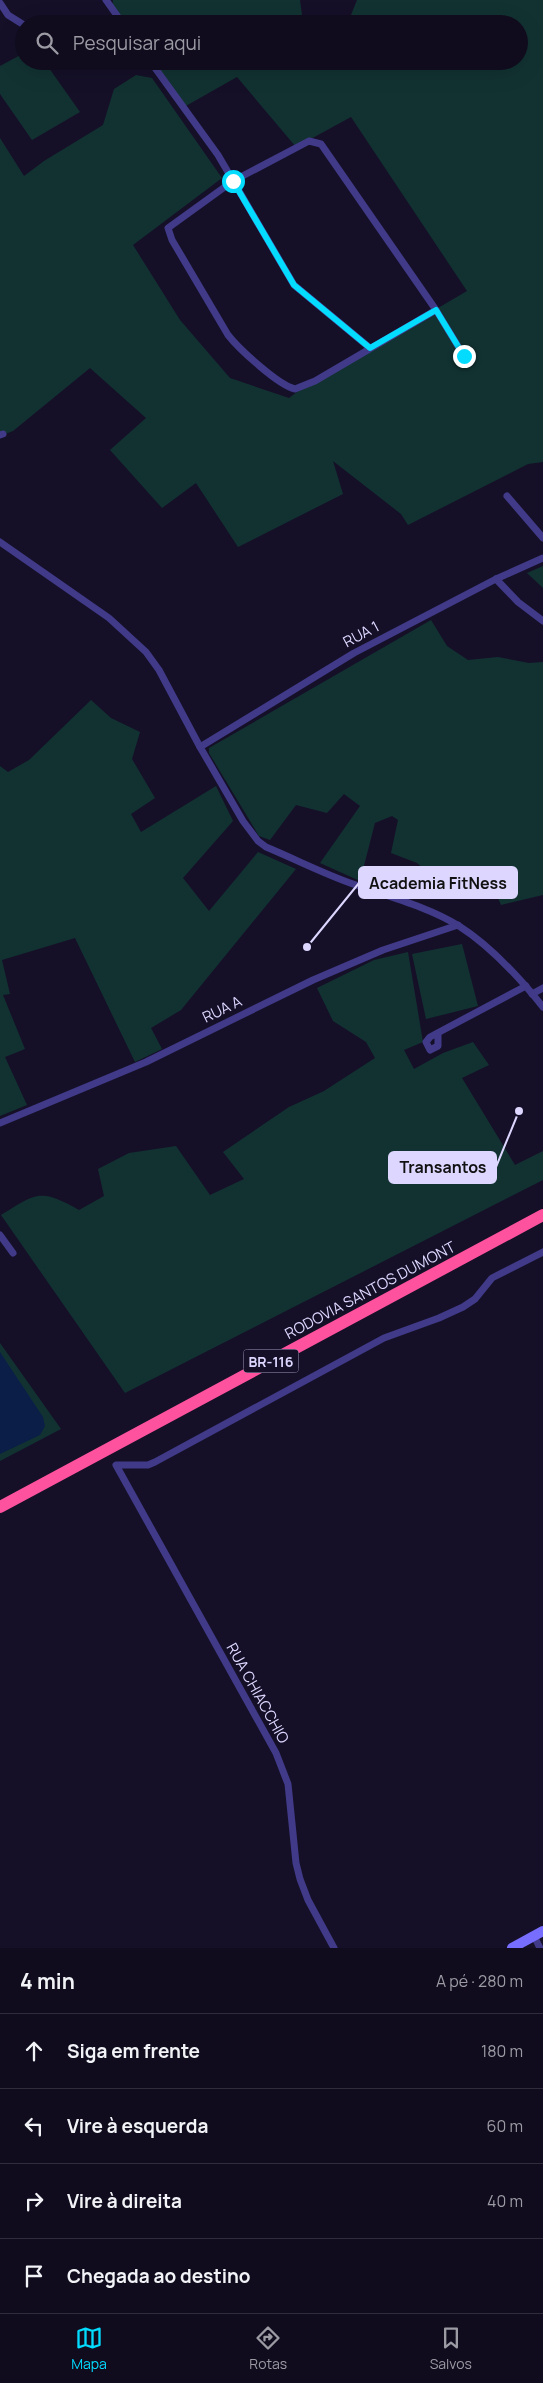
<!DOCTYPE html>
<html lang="pt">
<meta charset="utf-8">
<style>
:root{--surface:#100c1e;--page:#1e1a2b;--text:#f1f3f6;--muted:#9c9ba4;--line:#302c3c;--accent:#03dcff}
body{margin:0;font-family:Manrope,sans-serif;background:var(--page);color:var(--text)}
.stop{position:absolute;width:15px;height:15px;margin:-11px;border:4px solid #03dcff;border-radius:50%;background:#fff}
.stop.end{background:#03dcff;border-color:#fff;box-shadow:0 1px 5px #0008}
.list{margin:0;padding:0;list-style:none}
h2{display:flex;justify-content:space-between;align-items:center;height:65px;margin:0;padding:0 20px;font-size:21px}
h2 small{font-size:16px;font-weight:400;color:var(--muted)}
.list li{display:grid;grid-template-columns:32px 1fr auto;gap:15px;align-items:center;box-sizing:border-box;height:75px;padding:0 20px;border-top:1px solid var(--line)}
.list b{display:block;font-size:19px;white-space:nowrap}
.list em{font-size:16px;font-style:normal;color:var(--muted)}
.icon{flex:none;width:28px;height:28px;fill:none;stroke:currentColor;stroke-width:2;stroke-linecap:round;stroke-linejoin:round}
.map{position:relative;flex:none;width:543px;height:1948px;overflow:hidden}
.search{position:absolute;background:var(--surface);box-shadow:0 5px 20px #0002;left:15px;right:15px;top:15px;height:55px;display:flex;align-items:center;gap:12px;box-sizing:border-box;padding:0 18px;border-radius:28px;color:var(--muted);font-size:19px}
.sheet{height:365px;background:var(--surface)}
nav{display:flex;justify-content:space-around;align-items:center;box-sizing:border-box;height:70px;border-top:1px solid var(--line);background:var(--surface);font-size:14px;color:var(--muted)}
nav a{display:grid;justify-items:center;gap:2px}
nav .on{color:var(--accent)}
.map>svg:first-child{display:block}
</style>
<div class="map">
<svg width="543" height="1948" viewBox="0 0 543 1948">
<rect width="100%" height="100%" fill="#151028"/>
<g fill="#123232">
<path d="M113 0H300L302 15 310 24H123L112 8Z"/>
<path d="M357 0H543V462L528 464 408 525 401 514 333 461 343 494 238 547 196 483 162 508 110 450 146 418 90 368 13 431 0 436V138L24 176 44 161 103 125 114 89 136 75 152 78 222 178 133 245 180 320 230 378 289 398 305 386 467 291 351 117 296 147 237 77 184 107 150 61H519V24H341L351 15Z"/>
<path d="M24 53V61H44L80 112 32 140 0 94V66Z"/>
<path d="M543 566V588L527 573Z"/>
<path d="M431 620 447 646 468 660 498 657 529 663 543 662V895L501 905 491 882 472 872H456L446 877H434L417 863 391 853 398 820 392 816 375 823 360 881 320 863 360 806 344 794 327 813 296 805 270 840 259 836 209 753V748Z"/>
<path d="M91 700 111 718 140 732 132 759 155 798 131 814 141 832 216 786 233 821 183 878 209 911 258 852 296 869 181 1010 151 1028 162 1049 135 1062 75 938 2 960 10 994 3 995 25 1049 5 1057 27 1105 0 1116V766L8 772 29 760Z"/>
<path d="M462 944 478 1006 426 1019 412 954Z"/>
<path d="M408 952 423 1042 404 1050 414 1069 443 1053 473 1042 489 1065 462 1078 515 1165 543 1151V1180L125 1393 1 1215C37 1193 40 1188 79 1210L104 1196 98 1169 129 1153 176 1146 210 1195 244 1179 223 1152 289 1107 324 1091 375 1058 366 1042 333 1021 317 988 374 960Z"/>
<path d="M0 1343 61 1429 0 1461Z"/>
</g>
<path fill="#0a1e47" d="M0 1352 43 1417 45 1426 40 1435 0 1454Z"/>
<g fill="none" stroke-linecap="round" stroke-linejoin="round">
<g stroke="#403a88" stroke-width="7">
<path d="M106 0 123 24"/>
<path d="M0 3 8 15 24 25"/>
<path d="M150 61 218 155 294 285 370 348"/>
<path d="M309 141 321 144 436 310 315 381 295 389C278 385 239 349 228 335L172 240 168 228 233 181Z"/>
<path d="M436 310 464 356"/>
<path d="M0 435 3 434"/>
<path d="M507 496 543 538"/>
<path d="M0 542 109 618 146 652 159 670 200 747 243 821 258 841 266 847C295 859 324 874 353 884 387 896 429 907 459 926 492 947 519 977 543 1007"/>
<path d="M496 579 518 602 543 621"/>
<path d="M200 747 354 653 496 579 543 558"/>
<path d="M532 994 543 988"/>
<path d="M438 1033V1046L430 1050 426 1042 430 1037 526 986"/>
<path d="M0 1123 146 1062 313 980 383 950 458 925"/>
<path d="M0 1235 13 1253"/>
<path d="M534 1936 540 1948"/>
<path d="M334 1948 308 1900 300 1879 296 1863 288 1784 276 1753 116 1465H148L155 1462 384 1338 439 1318 463 1307 475 1299 492 1278 543 1252"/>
</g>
<path stroke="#776eff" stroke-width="10" d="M512 1948 543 1931"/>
<path stroke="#ff529e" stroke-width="12" d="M0 1507 543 1215"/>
</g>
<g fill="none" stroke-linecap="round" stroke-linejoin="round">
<path stroke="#03dcff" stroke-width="6" d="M233 181 294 285 370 348 436 310 464 356"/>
</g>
<g text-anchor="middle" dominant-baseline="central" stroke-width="4" stroke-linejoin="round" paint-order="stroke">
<rect fill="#151028" stroke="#a19bbe" stroke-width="1" x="243.5" y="1349.5" width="55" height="23" rx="4"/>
<g font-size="14" font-weight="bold" fill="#ddd7ff">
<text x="271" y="1361">BR-116</text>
</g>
<g font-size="15" fill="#ddd7ff" stroke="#151028">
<text transform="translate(361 634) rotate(-28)">RUA 1</text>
<text transform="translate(222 1009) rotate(-26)">RUA A</text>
<text transform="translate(370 1290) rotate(-28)">RODOVIA SANTOS DUMONT</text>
<text transform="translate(258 1693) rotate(61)">RUA CHIACCHIO</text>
</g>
</g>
<path fill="none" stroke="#ddd7ff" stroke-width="2" d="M307 947L359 883M519 1111L496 1167"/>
<g fill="#ddd7ff" stroke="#151028" stroke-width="2">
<circle cx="307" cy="947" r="5"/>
<circle cx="519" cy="1111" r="5"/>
</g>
<g fill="#ddd7ff" stroke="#ddd7ff" stroke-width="2">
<rect x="359" y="867" width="158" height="31" rx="5"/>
<rect x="389" y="1152" width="107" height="31" rx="5"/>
</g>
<g font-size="16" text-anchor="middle" font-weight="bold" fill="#111">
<text x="438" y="889">Academia FitNess</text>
<text x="443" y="1173">Transantos</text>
</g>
</svg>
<div class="stop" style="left:233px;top:181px"></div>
<div class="stop end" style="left:464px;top:356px"></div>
<div class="search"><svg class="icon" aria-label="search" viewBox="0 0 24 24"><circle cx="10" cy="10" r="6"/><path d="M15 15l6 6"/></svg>Pesquisar aqui</div>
</div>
<section class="sheet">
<h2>4 min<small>A pé · 280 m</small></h2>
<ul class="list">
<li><svg class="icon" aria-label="ahead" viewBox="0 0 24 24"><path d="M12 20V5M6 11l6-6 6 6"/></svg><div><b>Siga em frente</b></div><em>180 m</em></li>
<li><svg class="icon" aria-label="left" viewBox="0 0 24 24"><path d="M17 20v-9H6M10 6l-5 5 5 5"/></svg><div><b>Vire à esquerda</b></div><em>60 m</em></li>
<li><svg class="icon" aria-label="right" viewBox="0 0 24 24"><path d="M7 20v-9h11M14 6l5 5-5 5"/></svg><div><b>Vire à direita</b></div><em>40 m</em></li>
<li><svg class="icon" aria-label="arrive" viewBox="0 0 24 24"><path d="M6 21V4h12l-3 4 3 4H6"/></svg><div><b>Chegada ao destino</b></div></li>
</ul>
</section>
<nav>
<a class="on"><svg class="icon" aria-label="map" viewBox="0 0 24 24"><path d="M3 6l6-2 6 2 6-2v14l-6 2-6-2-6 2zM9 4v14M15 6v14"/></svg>Mapa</a>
<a><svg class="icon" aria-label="directions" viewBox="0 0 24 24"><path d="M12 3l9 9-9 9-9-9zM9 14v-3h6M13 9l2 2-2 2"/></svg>Rotas</a>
<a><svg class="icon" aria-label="saved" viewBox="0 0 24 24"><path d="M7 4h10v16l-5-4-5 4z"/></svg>Salvos</a>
</nav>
